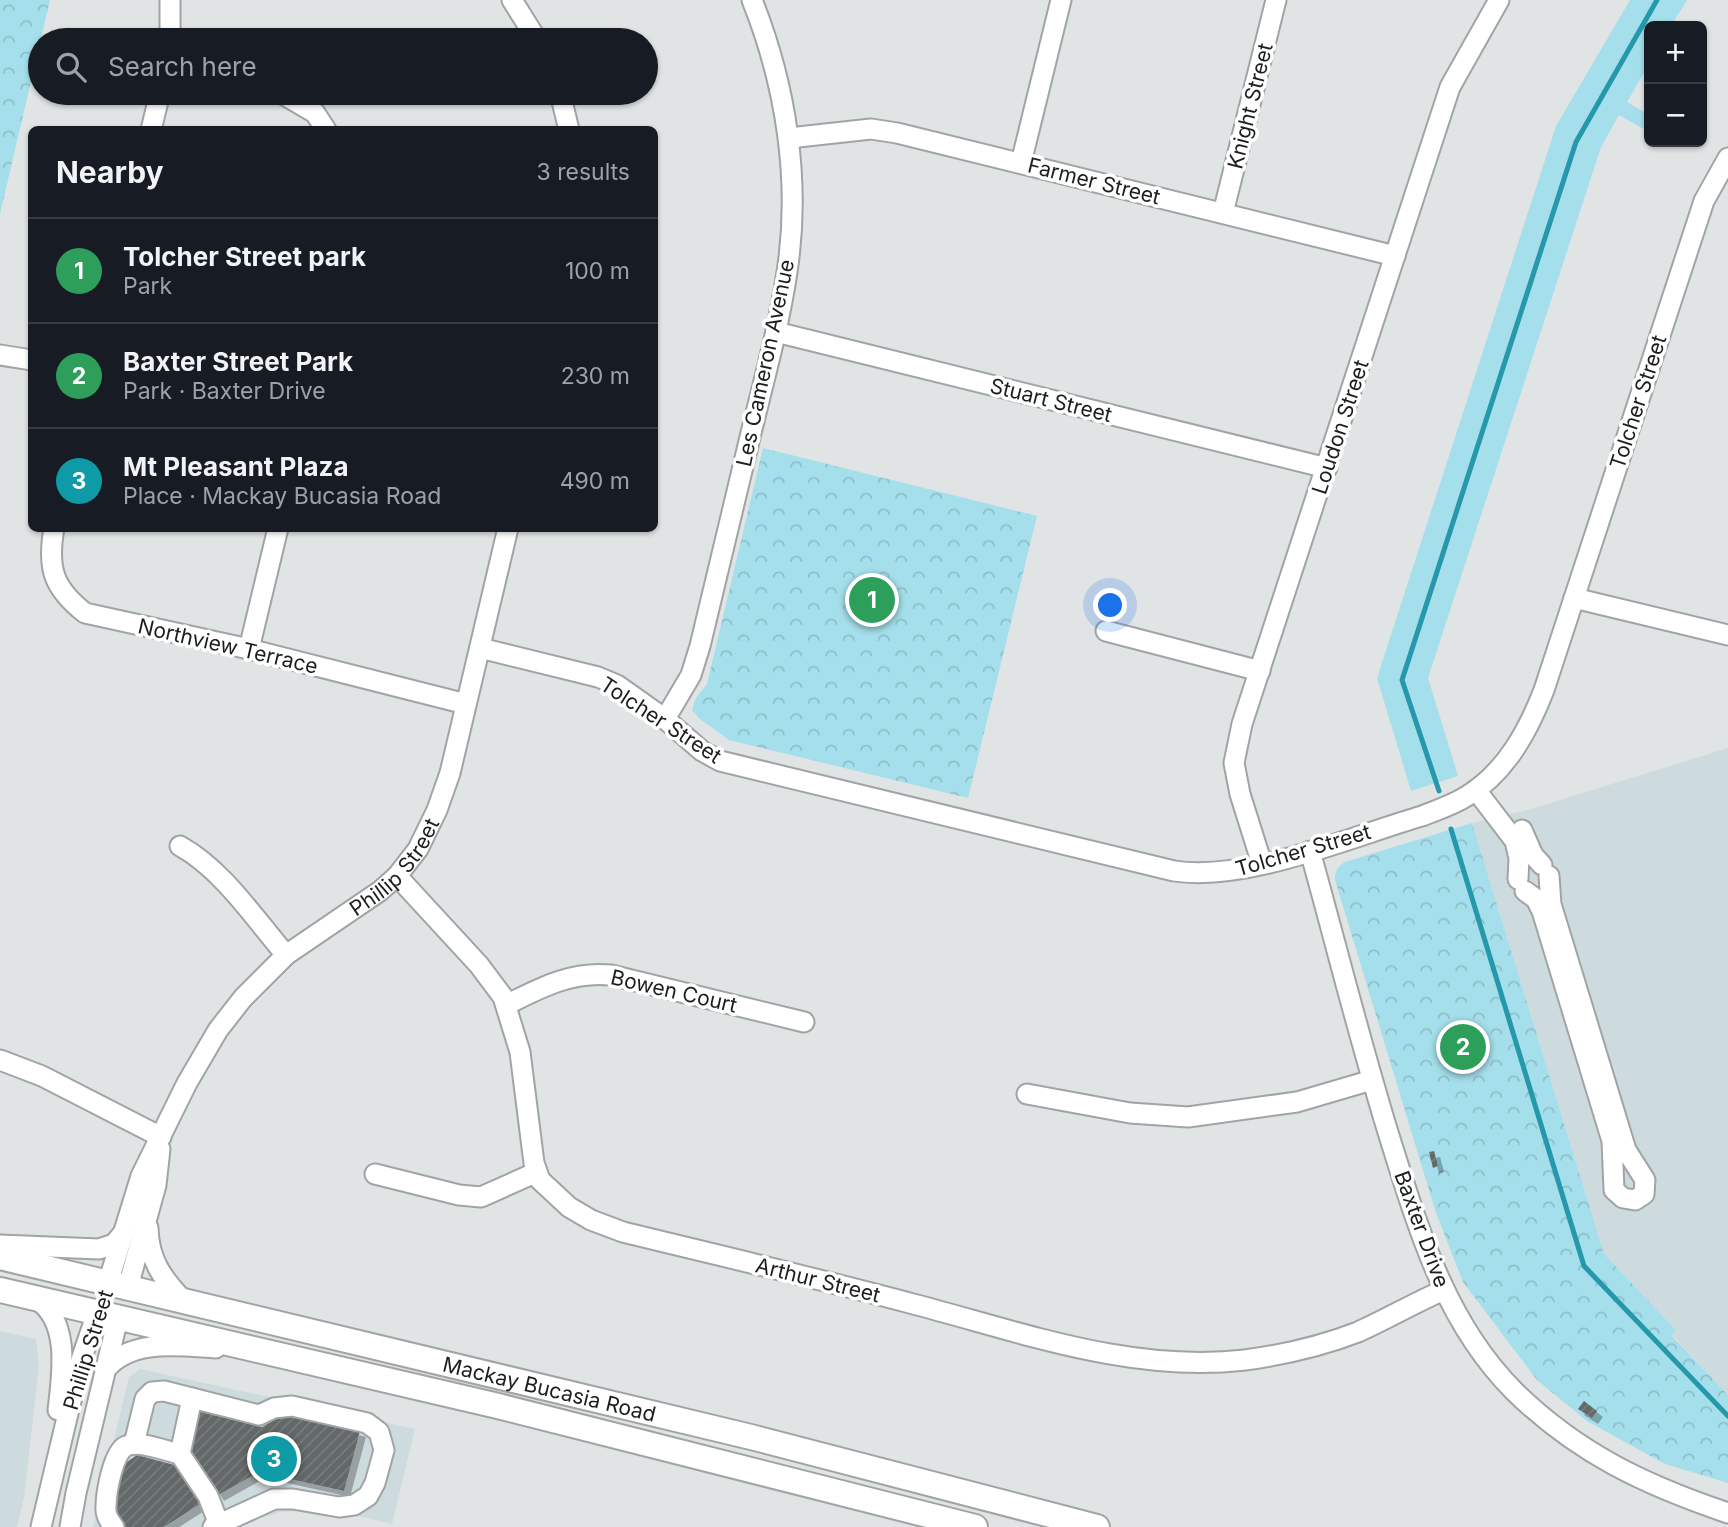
<!DOCTYPE html>
<meta charset="utf-8">
<style>
:root{--surface:#171b24;--page:#242831;--text:#f1f3f6;--muted:#9ea1a6;--line:#363941;--accent:#428794}
body{margin:0;font-family:Inter,sans-serif;background:var(--page);color:var(--text)}
.controls{position:absolute;right:21px;top:21px;display:grid;overflow:hidden;border-radius:10px;box-shadow:0 2px 5px #0004}
.controls button{width:63px;height:63px;display:grid;place-items:center;padding:0;border:0;border-bottom:2px solid var(--line);background:var(--surface);color:var(--text);font:35px sans-serif}
.you{position:absolute;left:1111px;top:606px;width:24px;height:24px;margin:-18px;border:5px solid #fff;border-radius:50%;background:#1a73e8;box-shadow:0 0 0 10px #1a73e833}
.badge{display:grid;place-items:center;width:46px;height:46px;border-radius:50%;background:var(--accent);color:#fff;font-size:23px;font-weight:700}
.pin{position:absolute;translate:-50% -50%;border:4px solid #fff;box-shadow:0 2px 7px #0006}
.list{margin:0;padding:0;list-style:none}
h2{display:flex;justify-content:space-between;align-items:center;height:91px;margin:0;padding:0 28px;font-size:30px}
h2 small{font-size:23px;font-weight:400;color:var(--muted)}
.list li{display:grid;grid-template-columns:46px 1fr auto;gap:21px;align-items:center;box-sizing:border-box;height:105px;padding:0 28px;border-top:2px solid var(--line)}
.list b{display:block;font-size:26px;white-space:nowrap}
.list p{margin:0;font-size:23px;white-space:nowrap;color:var(--muted)}
.list em{font-size:23px;font-style:normal;color:var(--muted)}
.icon{flex:none;width:38px;height:38px;fill:none;stroke:currentColor;stroke-width:2;stroke-linecap:round;stroke-linejoin:round}
.map{position:relative;flex:none;width:1728px;height:1527px;overflow:hidden}
.search{position:absolute;background:var(--surface);box-shadow:0 2px 5px #0004;left:28px;top:28px;width:630px;height:77px;display:flex;align-items:center;gap:18px;box-sizing:border-box;padding:0 24px;border-radius:38px;color:var(--muted);font-size:26px}
.panel{position:absolute;background:var(--surface);box-shadow:0 2px 5px #0004;left:28px;top:126px;width:630px;height:406px;border-radius:10px}
.map>svg:first-child{display:block}
</style>
<div class="map">
<svg width="1728" height="1527" viewBox="0 0 1728 1527">
<defs>
<pattern id="park-crowns" width="20" height="18" patternUnits="userSpaceOnUse" patternTransform="scale(1.75)"><rect width="20" height="18" fill="#a4dfeb"/><path d="M2 6a3 3 0 1 1 6 0M12 15a3 3 0 1 1 6 0" fill="none" stroke="#8dbfc9"/></pattern>
<pattern id="building-hatch" width="6" height="6" patternUnits="userSpaceOnUse" patternTransform="scale(1.75)"><rect width="6" height="6" fill="#636768"/><path d="M-1 1l2-2M0 6l6-6M5 7l2-2" fill="none" stroke="#797c7d"/></pattern>
<filter id="shadow"><feDropShadow dx="6" dy="6" stdDeviation="0" flood-color="#0004"/></filter>
</defs>
<rect width="100%" height="100%" fill="#e0e4e5"/>
<g fill="#cedbde">
<path d="M1728 748V1395L1672 1335 1676 1330 1604 1254 1472 823 1531 809Z"/>
<path d="M0 1331 36 1339 39 1366 24 1498 17 1527H0Z"/>
<path d="M140 1369 415 1429 392 1524 350 1514 316 1510 280 1512 237 1527H93L129 1377Z"/>
</g>
<path fill="#a4dfeb" d="M1630 0H1687L1671 26H1649V64L1627 102 1649 115V132L1619 115 1601 147 1428 678 1458 776 1411 791 1377 678 1556 126Z"/>
<g fill="url(#park-crowns)">
<path d="M0 0H50L0 214Z"/>
<path d="M763 448 1037 516 968 798 729 740 700 719 692 710 696 698 707 684Z"/>
<path d="M1472 823 1604 1254 1676 1330 1672 1336 1728 1395V1483L1665 1464 1587 1421 1537 1380 1463 1282 1436 1213 1335 880C1335 871 1337 867 1345 862Z"/>
</g>
<g fill="none" stroke-linecap="round" stroke-linejoin="round">
<g stroke="#2598ab" stroke-width="5">
<path d="M1439 791 1402 680 1576 142 1657 0"/>
<path d="M1451 829 1584 1266 1728 1416"/>
</g>
</g>
<g fill="url(#building-hatch)" filter="url(#shadow)">
<path d="M1434 1151 1438 1166 1433 1168 1429 1152Z"/>
<path d="M1584 1401 1597 1411 1592 1418 1578 1409Z"/>
<path d="M198 1411 262 1427 288 1412 360 1431 344 1491 259 1472 218 1495 189 1447Z"/>
<path d="M137 1455 182 1467 203 1502 164 1527H122L112 1511 120 1467Z"/>
</g>
<g fill="none" stroke-linecap="round" stroke-linejoin="round">
<defs>
<g id="minor">
<path d="M512 0 537 40"/>
<path d="M170 40V0"/>
<path d="M281 93 315 113 326 130"/>
<path d="M560 93 569 130"/>
<path d="M151 130 160 93"/>
<path d="M789 138 871 129 897 133 1395 256"/>
<path d="M1021 163 1061 0"/>
<path d="M1223 213 1276 0"/>
<path d="M776 332 1327 468"/>
<path d="M0 355 32 360"/>
<path d="M54 528C47 568 53 588 85 613L249 649 466 704"/>
<path d="M1574 598 1728 635"/>
<path d="M1106 631 1260 671"/>
<path d="M480 648 598 677 617 685 665 719 702 751 720 761 1174 871C1247 882 1350 837 1422 816 1437 810 1453 805 1467 796 1506 772 1528 731 1544 690L1704 201 1728 158"/>
<path d="M249 649 278 528"/>
<path d="M665 719 691 675 700 646C717 575 734 504 751 433 764 380 779 326 787 272 801 181 786 85 752 0"/>
<path d="M1476 790 1515 841 1519 858 1518 879"/>
<path d="M1522 830 1533 855 1542 865"/>
<path d="M180 846C222 869 255 919 286 955"/>
<path d="M1310 851C1337 948 1361 1046 1391 1142 1419 1231 1446 1323 1514 1391 1577 1453 1645 1485 1728 1513"/>
<path d="M1262 864 1240 794 1234 763 1242 724 1450 87 1499 0"/>
<path d="M397 876 479 965 503 997 520 1052 534 1163 540 1180 569 1207 591 1220 623 1232C721 1256 820 1279 917 1305 1024 1333 1132 1373 1245 1360 1282 1355 1322 1346 1358 1332 1387 1319 1414 1303 1444 1290"/>
<path d="M1525 891 1536 899 1542 911 1612 1141 1614 1190 1623 1198 1635 1200 1644 1194 1645 1180 1626 1150 1551 904 1549 876"/>
<path d="M506 1005C540 988 571 971 611 975L804 1022"/>
<path d="M0 1060 42 1076 161 1137"/>
<path d="M1027 1094 1130 1113 1188 1117 1297 1102 1372 1080"/>
<path d="M375 1174 459 1195 481 1197 537 1172"/>
<path d="M148 1228C149 1260 162 1278 183 1300"/>
<path d="M0 1245 99 1249 114 1244 124 1232"/>
<path id="s1" d="M108 1283 141 1176 187 1083 218 1030 243 998 286 955 380 891 397 876 418 849 437 810 450 773 508 528"/>
<path d="M128 1287 156 1185 160 1149"/>
<path d="M36 1299C71 1321 62 1375 58 1410"/>
<path d="M105 1370C131 1338 179 1346 216 1348"/>
<path d="M134 1444 145 1399 152 1392 164 1391 259 1415 274 1408 292 1406 367 1423 379 1432 384 1450 375 1483 368 1496 354 1505 339 1507 293 1499H274L213 1527"/>
<path d="M180 1454 192 1398"/>
<path d="M41 1527 80 1363 97 1313"/>
<path d="M70 1527 76 1493 118 1318"/>
<path d="M114 1527C109 1521 105 1515 106 1507 106 1493 113 1452 126 1446 140 1440 165 1451 180 1454L208 1496 220 1527"/>
</g>
<g id="major">
<path id="s2" d="M0 1257 751 1437 1097 1527"/>
<path d="M0 1290 498 1406 975 1527"/>
</g>
</defs>
<use href="#minor" stroke="#a0a4a5" stroke-width="23"/>
<use href="#major" stroke="#a0a4a5" stroke-width="28"/>
<use href="#minor" stroke="#fff" stroke-width="19"/>
<use href="#major" stroke="#fff" stroke-width="24"/>
</g>
<g text-anchor="middle" dominant-baseline="central" stroke-width="7" stroke-linejoin="round" paint-order="stroke">
<g font-size="21" fill="#1c1e1e" stroke="#fff">
<text transform="translate(1250 106) rotate(-76)">Knight Street</text>
<text transform="translate(1094 181) rotate(14)">Farmer Street</text>
<text transform="translate(765 363) rotate(-78)">Les Cameron Avenue</text>
<text transform="translate(1051 400) rotate(14)">Stuart Street</text>
<text transform="translate(1638 402) rotate(-72)">Tolcher Street</text>
<text transform="translate(1340 427) rotate(-72)">Loudon Street</text>
<text transform="translate(228 646) rotate(13)">Northview Terrace</text>
<text transform="translate(661 720) rotate(33)">Tolcher Street</text>
<text transform="translate(1303 850) rotate(-16)">Tolcher Street</text>
<text stroke="none"><textPath href="#s1" startOffset="520">Phillip Street</textPath></text>
<text transform="translate(674 991) rotate(13)">Bowen Court</text>
<text transform="translate(1422 1229) rotate(70)">Baxter Drive</text>
<text transform="translate(818 1280) rotate(14)">Arthur Street</text>
<text transform="translate(88 1350) rotate(-73)">Phillip Street</text>
<text stroke="none"><textPath href="#s2" startOffset="565">Mackay Bucasia Road</textPath></text>
</g>
</g>
</svg>
<div class="controls">
<button>+</button>
<button>−</button>
</div>
<div class="you"></div>
<div class="pin badge" style="left:872px;top:600px;background:#2e9e5b">1</div>
<div class="pin badge" style="left:1463px;top:1047px;background:#2e9e5b">2</div>
<div class="pin badge" style="left:274px;top:1459px;background:#0f9aa8">3</div>
<div class="search"><svg class="icon" aria-label="search" viewBox="0 0 24 24"><circle cx="10" cy="10" r="6"/><path d="M15 15l6 6"/></svg>Search here</div>
<section class="panel">
<h2>Nearby<small>3 results</small></h2>
<ul class="list">
<li><span class="badge" style="background:#2e9e5b">1</span><div><b>Tolcher Street park</b><p>Park</p></div><em>100 m</em></li>
<li><span class="badge" style="background:#2e9e5b">2</span><div><b>Baxter Street Park</b><p>Park · Baxter Drive</p></div><em>230 m</em></li>
<li><span class="badge" style="background:#0f9aa8">3</span><div><b>Mt Pleasant Plaza</b><p>Place · Mackay Bucasia Road</p></div><em>490 m</em></li>
</ul>
</section>
</div>
